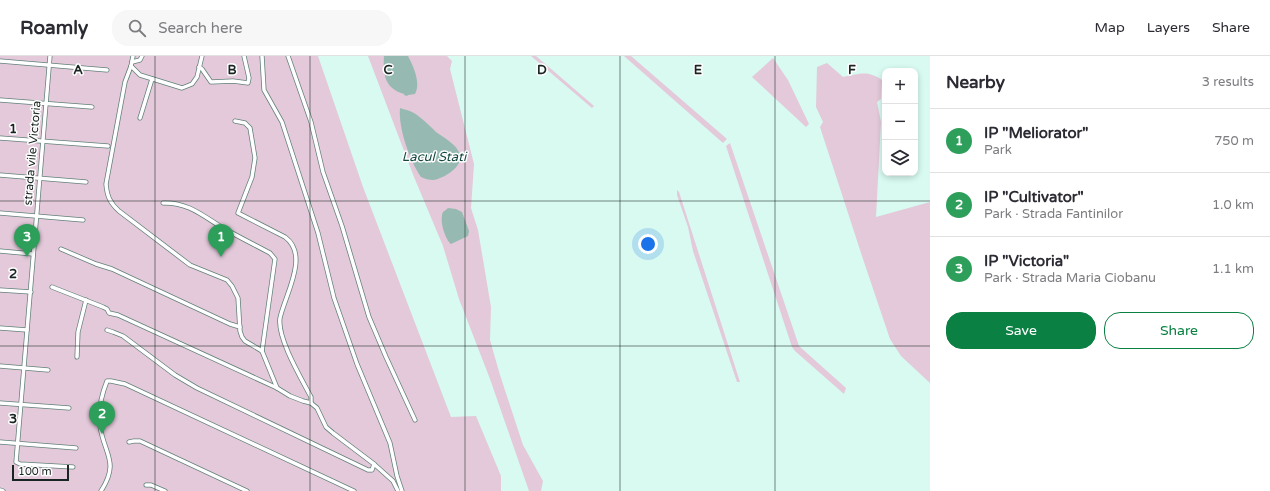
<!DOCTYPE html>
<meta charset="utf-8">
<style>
:root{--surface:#fff;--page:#f7f7f7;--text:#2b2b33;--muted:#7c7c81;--line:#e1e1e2;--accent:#0b8043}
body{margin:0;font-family:"Varela Round",sans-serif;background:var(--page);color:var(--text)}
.controls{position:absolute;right:12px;top:12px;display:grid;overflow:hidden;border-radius:8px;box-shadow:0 2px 6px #0003}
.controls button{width:36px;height:36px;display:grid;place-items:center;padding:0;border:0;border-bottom:1px solid var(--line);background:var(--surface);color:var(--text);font:20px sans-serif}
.scale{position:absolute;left:12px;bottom:10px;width:57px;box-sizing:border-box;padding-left:4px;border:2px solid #192522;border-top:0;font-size:11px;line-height:14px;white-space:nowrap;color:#192522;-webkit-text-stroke:3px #fff;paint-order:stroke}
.you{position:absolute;left:648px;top:188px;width:14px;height:14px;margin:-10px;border:3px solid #fff;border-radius:50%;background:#1a73e8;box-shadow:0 0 0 6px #1a73e833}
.badge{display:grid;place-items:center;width:26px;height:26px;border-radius:50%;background:var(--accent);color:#fff;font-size:13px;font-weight:700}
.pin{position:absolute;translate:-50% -33px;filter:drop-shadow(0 1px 2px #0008)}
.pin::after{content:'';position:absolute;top:21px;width:14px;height:12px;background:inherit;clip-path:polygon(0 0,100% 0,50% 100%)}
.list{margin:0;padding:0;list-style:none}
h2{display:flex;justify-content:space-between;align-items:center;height:52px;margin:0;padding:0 16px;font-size:17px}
h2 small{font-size:13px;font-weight:400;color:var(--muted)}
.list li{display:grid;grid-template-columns:26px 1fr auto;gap:12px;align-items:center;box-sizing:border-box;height:64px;padding:0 16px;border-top:1px solid var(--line)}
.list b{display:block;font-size:15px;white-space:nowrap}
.list p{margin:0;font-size:13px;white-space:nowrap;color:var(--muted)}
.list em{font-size:13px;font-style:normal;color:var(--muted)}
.actions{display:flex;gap:8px;padding:12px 16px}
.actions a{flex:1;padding:9px 0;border:1px solid var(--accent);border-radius:16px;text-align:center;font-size:14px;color:var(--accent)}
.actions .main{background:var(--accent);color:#fff}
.icon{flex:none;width:22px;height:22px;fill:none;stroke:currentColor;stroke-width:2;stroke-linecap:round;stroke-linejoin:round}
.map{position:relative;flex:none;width:930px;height:435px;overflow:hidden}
header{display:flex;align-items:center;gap:24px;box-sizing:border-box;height:56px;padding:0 20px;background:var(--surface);border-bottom:1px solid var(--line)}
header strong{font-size:19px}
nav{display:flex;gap:22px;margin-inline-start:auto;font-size:14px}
.search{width:280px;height:36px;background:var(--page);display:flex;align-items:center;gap:10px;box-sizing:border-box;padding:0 14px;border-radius:16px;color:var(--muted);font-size:15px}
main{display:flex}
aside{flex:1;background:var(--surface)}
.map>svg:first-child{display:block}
</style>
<header>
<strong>Roamly</strong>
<div class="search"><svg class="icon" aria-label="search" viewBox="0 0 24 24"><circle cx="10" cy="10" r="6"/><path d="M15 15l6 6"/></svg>Search here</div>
<nav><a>Map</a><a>Layers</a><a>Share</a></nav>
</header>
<main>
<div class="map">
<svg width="930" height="435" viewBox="0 0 930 435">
<rect width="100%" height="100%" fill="#d8faf1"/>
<g fill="#e3c9da">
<path d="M0 0H318L363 131 451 361 476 360 501 420V435H0Z"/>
<path d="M368 0H447L452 5 450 13 474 108 471 152 478 174 491 251 490 284 500 319 523 389 543 425 541 435H529L490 323 459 243 443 190 414 121Z"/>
<path d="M531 0H536L594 50 592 52Z"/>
<path d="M624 0H631L727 83 723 87Z"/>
<path d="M773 2 788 24 809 68 806 71 752 21Z"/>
<path d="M827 7 843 21C860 18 867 14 882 24L881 43 877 46 881 66 876 161 930 146V327L901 300 890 283 862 200 820 71 823 66 816 51 817 11Z"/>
<path d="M730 87 799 290 846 332 844 338 795 295 792 291 726 90Z"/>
<path d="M677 134 679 136 740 326H737L693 195 688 171 677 139Z"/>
</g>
<g fill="#96bab1">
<path d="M384 0H408C414 11 421 28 415 38L408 39 407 40 404 39V38C384 32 383 18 384 0Z"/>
<path d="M400 52C406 54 412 55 417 59 424 64 430 70 436 76 444 82 457 88 460 99 463 111 443 123 433 124 429 124 425 123 421 121 410 105 398 72 400 52Z"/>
<path d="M448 152 456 153 462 156 469 175 468 180 451 188C445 183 439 164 443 156 443 156 447 153 448 152Z"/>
</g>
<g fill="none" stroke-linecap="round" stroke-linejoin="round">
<defs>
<g id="minor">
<path d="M50 0 16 406 20 408 73 411"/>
<path d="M133 0 131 10 125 26 106 128C107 140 110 147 119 155L190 209 227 224 232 230 238 242 240 275 242 281 245 285 262 295 277 332"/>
<path d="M262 0 264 34 282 66 318 177 334 242 357 308 390 387 397 420 402 435"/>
<path d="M288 0 311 66 323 116 342 170 369 261 386 301 415 364"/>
<path d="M0 5 107 14"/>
<path d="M132 6 140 4 142 0"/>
<path d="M131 10 140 19 182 32 192 28 197 21 202 0"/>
<path d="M199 11 202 13 211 26 233 25 248 27 249 22 244 0"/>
<path d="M0 44 92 51"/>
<path d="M140 62 152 23"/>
<path d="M235 65 245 67 250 72 255 102 252 121 238 157 285 181C310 199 285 239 280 262 277 282 301 322 311 341V347"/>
<path d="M0 82 108 90"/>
<path d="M0 119 86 126"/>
<path d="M163 147C188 146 203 160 223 172 239 181 255 189 270 197L275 203 262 295"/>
<path d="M0 157 83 164"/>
<path d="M61 193 96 208 112 213 230 268 240 271"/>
<path d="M0 195 33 198"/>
<path d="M52 231 103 251 107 253 109 257 118 259 277 332 290 340 303 345 311 347 317 352 326 371 333 377 374 408 393 425 398 435"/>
<path d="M0 234 31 236"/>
<path d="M0 272 27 274"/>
<path d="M107 274 113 276 123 280 175 319 197 332 368 414H372L374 408"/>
<path d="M77 301 78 276 86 244"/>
<path d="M0 310 48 314"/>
<path d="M0 347 69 352"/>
<path d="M0 386 76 392"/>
<path d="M129 386 134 385H140L247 435"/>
<path d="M146 429H151L165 435"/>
<path d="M0 434 3 435"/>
<path d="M101 435C120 406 104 398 100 370 98 355 101 340 107 325H111L125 328 354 435"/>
</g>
</defs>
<use href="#minor" stroke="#628079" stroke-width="5"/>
<use href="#minor" stroke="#fff" stroke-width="3.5"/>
</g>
<path fill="none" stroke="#192522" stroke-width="1" stroke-opacity="0.55" d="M155 0V435M310 0V435M465 0V435M620 0V435M775 0V435M0 145H930M0 290H930"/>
<g text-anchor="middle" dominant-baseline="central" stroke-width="3" stroke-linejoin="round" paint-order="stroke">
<g font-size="12" fill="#192522" stroke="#fff">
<text transform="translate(32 97) rotate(-85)">strada vile Victoria</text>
</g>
<g font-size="13" font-style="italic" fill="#15493f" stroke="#fff">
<text x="434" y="101">Lacul Stati</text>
</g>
</g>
<g font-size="13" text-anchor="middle" font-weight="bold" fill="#192522" stroke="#fff" stroke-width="3" stroke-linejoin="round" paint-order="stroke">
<text x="78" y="18">A</text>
<text x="232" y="18">B</text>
<text x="388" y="18">C</text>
<text x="542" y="18">D</text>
<text x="698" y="18">E</text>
<text x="852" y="18">F</text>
<text x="13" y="77">1</text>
<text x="13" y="222">2</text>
<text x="13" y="367">3</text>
</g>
</svg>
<div class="controls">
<button>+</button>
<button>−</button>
<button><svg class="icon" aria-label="layers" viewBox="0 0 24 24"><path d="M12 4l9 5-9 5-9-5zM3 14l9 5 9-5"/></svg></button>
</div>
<div class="scale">100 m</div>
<div class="you"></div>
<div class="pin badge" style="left:221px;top:201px;background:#2e9e5b">1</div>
<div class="pin badge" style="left:102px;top:378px;background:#2e9e5b">2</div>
<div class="pin badge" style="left:27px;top:201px;background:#2e9e5b">3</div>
</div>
<aside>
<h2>Nearby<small>3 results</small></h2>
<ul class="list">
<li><span class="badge" style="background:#2e9e5b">1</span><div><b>IP &quot;Meliorator&quot;</b><p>Park</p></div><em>750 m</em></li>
<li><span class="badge" style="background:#2e9e5b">2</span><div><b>IP &quot;Cultivator&quot;</b><p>Park · Strada Fantinilor</p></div><em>1.0 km</em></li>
<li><span class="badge" style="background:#2e9e5b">3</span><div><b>IP &quot;Victoria&quot;</b><p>Park · Strada Maria Ciobanu</p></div><em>1.1 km</em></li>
</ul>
<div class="actions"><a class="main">Save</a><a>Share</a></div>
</aside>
</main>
